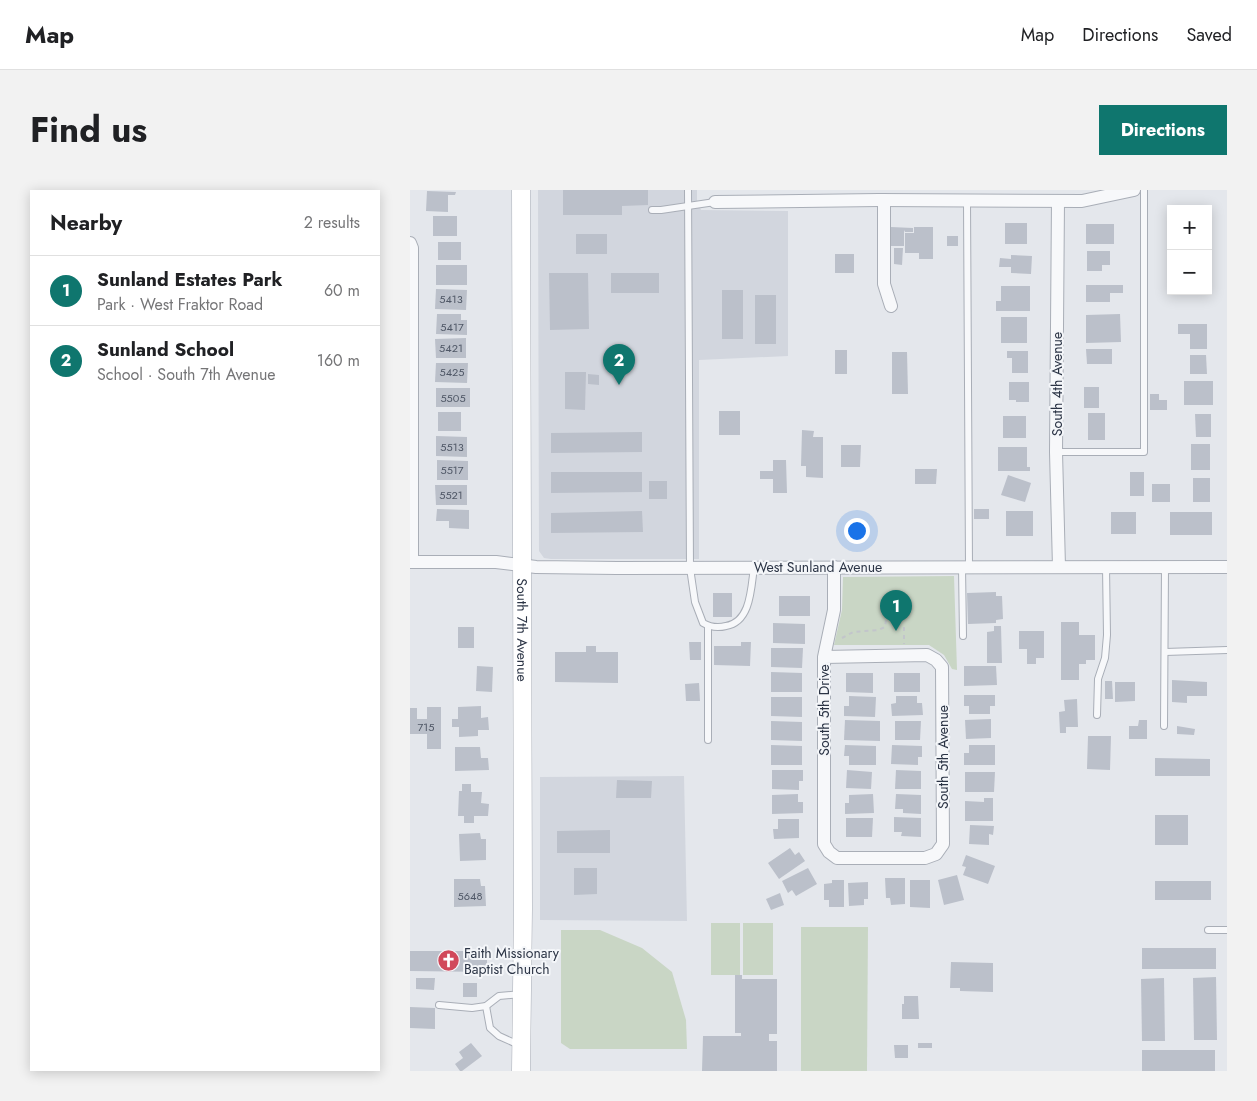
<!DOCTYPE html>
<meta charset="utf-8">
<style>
:root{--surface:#fff;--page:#f2f2f2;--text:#202124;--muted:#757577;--line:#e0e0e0;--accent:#0f766e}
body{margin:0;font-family:Jost,sans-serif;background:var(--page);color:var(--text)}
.controls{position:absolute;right:15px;top:15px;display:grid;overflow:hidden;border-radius:0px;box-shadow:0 2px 12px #0003}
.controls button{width:45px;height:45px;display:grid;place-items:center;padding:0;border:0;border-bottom:1px solid var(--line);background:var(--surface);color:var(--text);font:25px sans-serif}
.you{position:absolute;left:446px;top:340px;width:18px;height:18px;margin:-12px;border:4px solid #fff;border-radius:50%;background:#1a73e8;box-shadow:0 0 0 8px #1a73e833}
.badge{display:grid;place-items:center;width:32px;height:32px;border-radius:50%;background:var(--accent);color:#fff;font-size:16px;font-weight:700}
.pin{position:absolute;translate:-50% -41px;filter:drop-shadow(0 1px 2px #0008)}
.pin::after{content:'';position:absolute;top:26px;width:18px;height:15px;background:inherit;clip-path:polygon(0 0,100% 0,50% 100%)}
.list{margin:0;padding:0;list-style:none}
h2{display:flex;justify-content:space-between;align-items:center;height:65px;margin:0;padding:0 20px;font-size:21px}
h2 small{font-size:16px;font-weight:400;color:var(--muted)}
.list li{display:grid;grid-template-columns:32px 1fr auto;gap:15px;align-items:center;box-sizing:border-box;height:70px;padding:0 20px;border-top:1px solid var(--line)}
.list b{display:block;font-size:19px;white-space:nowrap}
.list p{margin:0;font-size:16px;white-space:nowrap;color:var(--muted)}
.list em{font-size:16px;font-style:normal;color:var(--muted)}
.map{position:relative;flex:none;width:817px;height:881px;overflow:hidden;border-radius:0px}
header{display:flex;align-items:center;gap:30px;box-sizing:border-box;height:70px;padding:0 25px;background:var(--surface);border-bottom:1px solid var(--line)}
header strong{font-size:24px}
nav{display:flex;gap:28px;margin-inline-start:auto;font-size:18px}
.intro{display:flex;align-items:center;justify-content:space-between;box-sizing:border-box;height:120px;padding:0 30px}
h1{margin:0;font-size:35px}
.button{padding:12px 22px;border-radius:0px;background:var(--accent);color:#fff;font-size:18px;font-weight:700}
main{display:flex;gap:30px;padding:0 30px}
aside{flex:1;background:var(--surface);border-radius:0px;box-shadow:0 2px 12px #0003}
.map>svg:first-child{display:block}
</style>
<header>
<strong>Map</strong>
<nav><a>Map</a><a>Directions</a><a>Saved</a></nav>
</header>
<div class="intro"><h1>Find us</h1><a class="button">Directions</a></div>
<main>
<aside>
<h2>Nearby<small>2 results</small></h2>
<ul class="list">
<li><span class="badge">1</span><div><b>Sunland Estates Park</b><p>Park · West Fraktor Road</p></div><em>60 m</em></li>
<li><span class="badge">2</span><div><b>Sunland School</b><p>School · South 7th Avenue</p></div><em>160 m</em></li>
</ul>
</aside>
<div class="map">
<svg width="817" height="881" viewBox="0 0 817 881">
<rect width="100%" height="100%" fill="#e4e7ec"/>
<g fill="#d2d6de">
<path d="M128 0H287V10L291 20 378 21V166L289 170V369H141L134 368 129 361Z"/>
<path d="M274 586 277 731 130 730V587Z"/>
</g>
<g fill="#c9d6c5">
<path d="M544 386 547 480 542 479 534 465 519 455H424L432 420 433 387Z"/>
<rect x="301" y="733" width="29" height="52"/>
<rect x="333" y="733" width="30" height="52"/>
<path d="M391 737H458L457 881H391Z"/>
<path d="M151 740H190L232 758 262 782 276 830 277 859H160L151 853Z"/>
</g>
<g fill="#bbc0ca">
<path d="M153 0H238V15L212 16V25H153Z"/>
<path d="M17 1 46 2 45 5H38V22L16 21Z"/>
<rect x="23" y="26" width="24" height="20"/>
<rect x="595" y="33" width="22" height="21"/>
<rect x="676" y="34" width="28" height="20"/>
<path d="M481 37 503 38V42H495L494 40V56H481Z"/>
<path d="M504 37H523V69H509V63H495V43H504Z"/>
<rect x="798" y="37" width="3" height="23"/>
<rect x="166" y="44" width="31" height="20"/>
<rect x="537" y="46" width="11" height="10"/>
<rect x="28" y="52" width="23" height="18"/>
<path d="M484 58H493L492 75 484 74Z"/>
<path d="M677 61H700V75H692V81H677Z"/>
<rect x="425" y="64" width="19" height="19"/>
<path d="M601 65 622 66 621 84 601 83V77H589L590 68 601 69Z"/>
<rect x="26" y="75" width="31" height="20"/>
<path d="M139 83H178L179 139 140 140Z"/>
<rect x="201" y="83" width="48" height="20"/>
<path d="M676 95H713V103H700V112H676Z"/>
<path d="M591 96H620V121H586V111H591Z"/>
<path d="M26 99 57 100 56 120 25 119Z"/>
<rect x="312" y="100" width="21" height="49"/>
<rect x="345" y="105" width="21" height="49"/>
<path d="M27 124H51V130H57V145L26 144Z"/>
<path d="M710 124 711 152 676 153V125Z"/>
<rect x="591" y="127" width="26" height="26"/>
<path d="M768 134H797V159H780V144H768Z"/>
<path d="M56 148V168H26L25 149Z"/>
<path d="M676 159H702V174H677Z"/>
<rect x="425" y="160" width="12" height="24"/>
<path d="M597 161H618V183H602V168H597Z"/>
<path d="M482 162H497L498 204H482Z"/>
<path d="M780 165H796L797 184H780Z"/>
<path d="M26 173H58L57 193 25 192Z"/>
<path d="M155 182H176L175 220 155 219Z"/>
<path d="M178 184 189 185V195L178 194Z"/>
<rect x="774" y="191" width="29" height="24"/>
<path d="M599 192H619V212H606V210H599Z"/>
<rect x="674" y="197" width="15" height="21"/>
<rect x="26" y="198" width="34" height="19"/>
<path d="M740 204H749V210H757V220H740Z"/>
<rect x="309" y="221" width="21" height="24"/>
<rect x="28" y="222" width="23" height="19"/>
<rect x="678" y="223" width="17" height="27"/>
<path d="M785 224H801V247H786Z"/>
<rect x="593" y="226" width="23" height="22"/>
<path d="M392 240 404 241 403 247H413V288L396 287V276H391Z"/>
<path d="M232 242V262L141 263V243Z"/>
<path d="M26 246 57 247V267L26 266Z"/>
<rect x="781" y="254" width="19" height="26"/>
<path d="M431 255H451L450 277H431Z"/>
<path d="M588 257H617V277H620V281H588Z"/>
<path d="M27 270 58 271V290H27Z"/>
<path d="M363 270H376L377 303H363V289H350V281H363Z"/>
<path d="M505 279H527L526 294H505Z"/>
<path d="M141 282H232V302L141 303Z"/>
<rect x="720" y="282" width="14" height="24"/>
<path d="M598 285 621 293 615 312 591 305Z"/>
<rect x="783" y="288" width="17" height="24"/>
<rect x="239" y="291" width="18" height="18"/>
<rect x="742" y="294" width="18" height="18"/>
<path d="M25 295H57V315H26Z"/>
<path d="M27 319 59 320V339L39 338V331H26Z"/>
<rect x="564" y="319" width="15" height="10"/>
<path d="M232 321 233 342 141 343V323Z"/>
<rect x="596" y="321" width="27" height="25"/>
<rect x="701" y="322" width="25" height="22"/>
<rect x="760" y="322" width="42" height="23"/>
<path d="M586 402V406H592L593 429 586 430V433L558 434 557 403Z"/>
<rect x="303" y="403" width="19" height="24"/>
<rect x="369" y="406" width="31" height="20"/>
<path d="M651 432H669V445H685V470H676V474H669V490H651Z"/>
<path d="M363 433 395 434V454L363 453Z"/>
<path d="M584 436H591L592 473H577V442L584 441Z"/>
<rect x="48" y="437" width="16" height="21"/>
<path d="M609 441H634V468H626V474H617V459H609Z"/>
<path d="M279 452H291V470H280Z"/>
<path d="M331 452H341L340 476 304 475V456H331Z"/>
<path d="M176 456H186V462H208V493L145 492V462H176Z"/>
<path d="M361 458H393L392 478 361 477Z"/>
<path d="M67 476 83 477 82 502 66 501Z"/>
<path d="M554 476H586L587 495 554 496Z"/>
<path d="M361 482 392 483V502H361Z"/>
<path d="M436 483H463V503L436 502Z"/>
<rect x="484" y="483" width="26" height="19"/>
<path d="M762 490 797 492V506H777V513L762 512Z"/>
<path d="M695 491H702L703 509H695Z"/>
<path d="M705 492H725V511L705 512Z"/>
<path d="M289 493 290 511H276L275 494Z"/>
<path d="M554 505H585V516H580V524H559V516H554Z"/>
<path d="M439 506 466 507 465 527 434 526V516H439Z"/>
<path d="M486 506H507V513H512L513 525 482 526 481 514 486 513Z"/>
<path d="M361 507H392V527L361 526Z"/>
<path d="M667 509 668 537H656V543H650L649 522 655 521 654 510Z"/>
<path d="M71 516V528L78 527 79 540H68V546L49 547V537H42V529H48V517Z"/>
<path d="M17 517H31V559H17V544H0V518H7V529H17Z"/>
<path d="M581 529V548L556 549 555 530Z"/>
<path d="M435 530 470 531V551L434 550Z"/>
<path d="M729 530H737V549H719V536H728Z"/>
<path d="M361 531 392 532V551L361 550Z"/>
<path d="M485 531H511L510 550H485Z"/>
<path d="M767 536 785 539 784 545 767 544Z"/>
<path d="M678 546H701L700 580 677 579Z"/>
<path d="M361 555 392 556V575H361Z"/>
<path d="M435 555 466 556V575H439V566H434Z"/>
<path d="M482 555 512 556V567H508V575L481 574Z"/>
<path d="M559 555H585V575H554V563H559Z"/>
<path d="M45 557H70L71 568H78L79 580 45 581Z"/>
<path d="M745 568 800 569V586H745Z"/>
<path d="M362 580H393V591H389V600L362 599Z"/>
<path d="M437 580 462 582 461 599 436 598Z"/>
<path d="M486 580 511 581V599H485Z"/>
<path d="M555 582H585L584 602H555Z"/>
<path d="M207 590 242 591 241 608H206Z"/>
<path d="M52 594H61V602H72L71 613 79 614 78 626H64V633H54V626H48L49 601H52Z"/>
<path d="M388 604V612H393V623L362 624V605Z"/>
<path d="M463 604 464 623 435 624V613H439V605Z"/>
<path d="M486 604 511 605V624L493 623V619H485Z"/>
<path d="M574 608H583V631H555V611L574 612Z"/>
<rect x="745" y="625" width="33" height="30"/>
<path d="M484 627 511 628V647L491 646 492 642H484Z"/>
<path d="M436 628H463L462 647H436Z"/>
<path d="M368 629H389V648L364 649 363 639H368Z"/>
<path d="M560 635 584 636 583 645 579 644V655L559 654Z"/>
<path d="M200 640V663H147V641Z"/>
<path d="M70 643 71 649H76V670L50 671 49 644Z"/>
<path d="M380 658 385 665 389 662 395 671 369 689 358 673Z"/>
<path d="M556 665 585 676 578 694 553 685 556 677 552 676Z"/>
<path d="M164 678H187V704L164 705Z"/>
<path d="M398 678 407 694 386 706 382 700 378 703 372 691Z"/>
<path d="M547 685 554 710 534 715 528 690Z"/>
<path d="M475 688H495V714L481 715 480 708H476Z"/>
<path d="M44 689H70L71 696H75L76 716 44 717Z"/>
<path d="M422 690H434V717H419V710H414V694L422 693Z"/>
<path d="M500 690H520V718L500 717Z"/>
<rect x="745" y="691" width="56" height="19"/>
<path d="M458 692V709H454V715L439 716 438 693Z"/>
<path d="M370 703 374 715 361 720 356 709Z"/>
<rect x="732" y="758" width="74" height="21"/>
<path d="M0 761H77V782L0 781Z"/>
<path d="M541 772 583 773V802L550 801V798H540Z"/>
<path d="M325 785H332V789H367V844H359V851H367V881H292L293 846H331V843H325Z"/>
<path d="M806 787 807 850H784L783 788Z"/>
<path d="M6 788H25L24 800 6 799Z"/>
<path d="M754 788 755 851H732L731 789Z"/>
<rect x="53" y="793" width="14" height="14"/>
<path d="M494 806H508L509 829H492V814H494Z"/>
<path d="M0 817 25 818V839L0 838Z"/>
<path d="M61 853 72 866 52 881H50L45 874 53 868 49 862Z"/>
<rect x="508" y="853" width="14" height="5"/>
<path d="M484 855H498V868H485Z"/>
<rect x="732" y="860" width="73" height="21"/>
</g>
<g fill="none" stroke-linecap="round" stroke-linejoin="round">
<defs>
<g id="lane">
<path d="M278 0 280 378 285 412 293 433C300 437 308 438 316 436 341 432 341 398 344 377"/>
<path d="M557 11 559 377"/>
<path d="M242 20H251L305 12"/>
<path d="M646 262H734V0"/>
<path d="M552 377 553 446"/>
<path d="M298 436V550"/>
<path d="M755 462 817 460"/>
<path d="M687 525 688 489 695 468 697 445 696 377"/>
<path d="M754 536 755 377"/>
<path d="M798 740H817"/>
<path d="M29 815 62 818 76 816 89 806 111 804"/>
<path d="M76 816 80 838 89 846 109 855"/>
</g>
<g id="street">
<path d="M474 10V94L481 116"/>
<path d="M648 11 646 262 649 377"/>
<path d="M305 12 469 10 672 11 724 0"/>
<path d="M0 53 2 58V372"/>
<path d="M0 372H86L126 377 207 378 817 377"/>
<path d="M414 467 517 465 526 470 532 477 533 654 526 664 515 668H427L419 662 414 654V467L424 420V377"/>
</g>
<g id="secondary">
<path id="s1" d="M111 0 113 719 111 881"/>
</g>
</defs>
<use href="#lane" stroke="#a9aeb7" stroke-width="8"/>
<use href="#street" stroke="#a9aeb7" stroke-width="14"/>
<use href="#secondary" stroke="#a9aeb7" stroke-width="19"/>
<g stroke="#c2c5cb" stroke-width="2" stroke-dasharray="4 4" stroke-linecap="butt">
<path d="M494 437V454"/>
<path d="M432 448 443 442 468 440 475 437 476 430"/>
</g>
<use href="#lane" stroke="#f7f8fa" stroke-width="6"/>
<use href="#street" stroke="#f7f8fa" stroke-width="12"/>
<use href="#secondary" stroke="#fff" stroke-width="18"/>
</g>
<defs>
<symbol id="church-disc" viewBox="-11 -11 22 22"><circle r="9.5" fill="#d1495b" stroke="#f4f6f9"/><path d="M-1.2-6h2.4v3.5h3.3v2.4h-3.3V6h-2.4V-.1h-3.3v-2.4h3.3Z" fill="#fff"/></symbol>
</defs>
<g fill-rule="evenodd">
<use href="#church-disc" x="26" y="758" width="25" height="25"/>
</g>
<g text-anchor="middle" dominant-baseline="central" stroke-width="4" stroke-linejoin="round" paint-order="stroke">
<g font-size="11" fill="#4f5766">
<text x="41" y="109">5413</text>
<text x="42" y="137">5417</text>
<text x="41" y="158">5421</text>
<text x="42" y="182">5425</text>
<text x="43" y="208">5505</text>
<text x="42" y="257">5513</text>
<text x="42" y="280">5517</text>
<text x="41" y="305">5521</text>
<text x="16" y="537">715</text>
<text x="60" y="706">5648</text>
</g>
<g font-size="14" fill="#2b3445" stroke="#f4f6f9">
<text transform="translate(647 194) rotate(-90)">South 4th Avenue</text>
<text x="408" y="377">West Sunland Avenue</text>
<text stroke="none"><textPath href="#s1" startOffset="440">South 7th Avenue</textPath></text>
<text transform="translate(414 520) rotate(-90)">South 5th Drive</text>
<text transform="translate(533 567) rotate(-90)">South 5th Avenue</text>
</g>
<g font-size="14" fill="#2b3445" stroke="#f4f6f9" text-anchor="start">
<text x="54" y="763">Faith Missionary<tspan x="54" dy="16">Baptist Church</tspan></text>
</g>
</g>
</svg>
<div class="controls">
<button>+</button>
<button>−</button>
</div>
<div class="you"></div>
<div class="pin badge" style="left:486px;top:441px">1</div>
<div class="pin badge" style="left:209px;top:195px">2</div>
</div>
</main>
